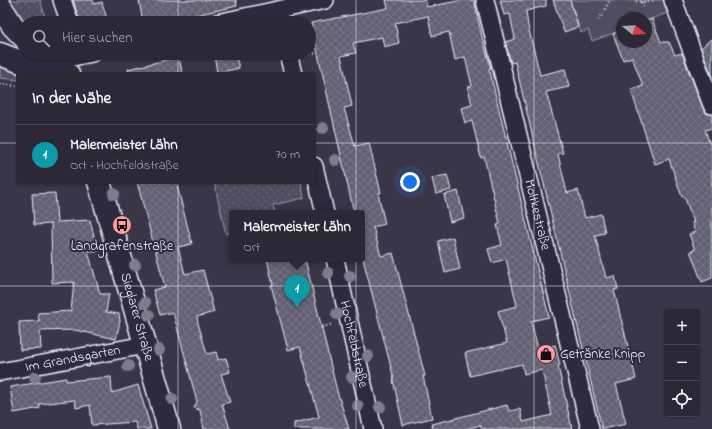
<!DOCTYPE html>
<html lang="de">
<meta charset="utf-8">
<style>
:root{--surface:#2c2836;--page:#383442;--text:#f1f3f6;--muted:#a6a6ad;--line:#484451;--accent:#ff9aa2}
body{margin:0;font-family:"Indie Flower",sans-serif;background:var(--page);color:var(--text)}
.controls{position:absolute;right:12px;bottom:12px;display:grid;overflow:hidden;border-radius:4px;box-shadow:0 1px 3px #0004}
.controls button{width:36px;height:36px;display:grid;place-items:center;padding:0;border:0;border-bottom:1px solid var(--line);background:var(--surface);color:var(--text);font:20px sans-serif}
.compass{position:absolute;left:616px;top:12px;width:36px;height:36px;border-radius:50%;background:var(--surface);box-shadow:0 1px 3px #0004;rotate:108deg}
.you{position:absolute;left:410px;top:182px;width:14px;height:14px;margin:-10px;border:3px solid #fff;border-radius:50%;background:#1a73e8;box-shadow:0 0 0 6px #1a73e833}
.badge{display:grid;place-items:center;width:26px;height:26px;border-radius:50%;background:var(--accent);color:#fff;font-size:13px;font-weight:700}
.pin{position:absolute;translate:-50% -33px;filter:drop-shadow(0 1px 2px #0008)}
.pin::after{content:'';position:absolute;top:21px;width:14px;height:12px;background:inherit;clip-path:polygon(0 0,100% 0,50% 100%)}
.popup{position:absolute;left:229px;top:210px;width:136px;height:52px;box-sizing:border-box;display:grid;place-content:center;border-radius:4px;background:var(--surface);filter:drop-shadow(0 1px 3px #0005);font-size:13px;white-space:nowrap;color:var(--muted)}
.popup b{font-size:15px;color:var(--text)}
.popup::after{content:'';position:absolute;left:50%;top:100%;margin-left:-8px;border:8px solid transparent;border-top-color:var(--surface)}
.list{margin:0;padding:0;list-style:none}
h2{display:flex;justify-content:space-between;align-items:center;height:52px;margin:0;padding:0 16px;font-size:17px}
h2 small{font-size:13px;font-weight:400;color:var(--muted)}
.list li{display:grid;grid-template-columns:26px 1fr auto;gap:12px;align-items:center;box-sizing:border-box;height:60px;padding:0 16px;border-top:1px solid var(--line)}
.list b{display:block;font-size:15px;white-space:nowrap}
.list p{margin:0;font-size:13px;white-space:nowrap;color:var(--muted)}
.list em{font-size:13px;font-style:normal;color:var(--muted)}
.icon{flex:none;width:22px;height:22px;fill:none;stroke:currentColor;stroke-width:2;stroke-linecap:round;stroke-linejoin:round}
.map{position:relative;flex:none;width:712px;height:429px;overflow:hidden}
.search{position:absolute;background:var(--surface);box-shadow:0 1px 3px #0004;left:16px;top:16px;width:300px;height:44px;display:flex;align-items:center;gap:10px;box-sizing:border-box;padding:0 14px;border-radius:22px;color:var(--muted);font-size:15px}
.panel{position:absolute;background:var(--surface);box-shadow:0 1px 3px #0004;left:16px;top:72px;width:300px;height:112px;border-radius:4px}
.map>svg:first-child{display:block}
</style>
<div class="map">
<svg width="712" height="429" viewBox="0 0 712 429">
<defs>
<pattern id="grass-dots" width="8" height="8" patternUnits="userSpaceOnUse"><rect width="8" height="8" fill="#504e5f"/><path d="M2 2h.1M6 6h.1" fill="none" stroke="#696877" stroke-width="1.8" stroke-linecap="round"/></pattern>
<pattern id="building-cross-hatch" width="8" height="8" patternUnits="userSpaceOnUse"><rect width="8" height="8" fill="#636171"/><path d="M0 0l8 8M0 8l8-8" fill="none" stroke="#797886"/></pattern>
</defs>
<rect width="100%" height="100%" fill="#3a3648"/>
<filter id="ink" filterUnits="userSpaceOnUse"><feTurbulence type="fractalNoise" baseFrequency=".025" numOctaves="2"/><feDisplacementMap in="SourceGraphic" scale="8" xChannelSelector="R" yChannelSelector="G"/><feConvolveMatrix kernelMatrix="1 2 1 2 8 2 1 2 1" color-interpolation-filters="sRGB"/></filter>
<g filter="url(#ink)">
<g fill="url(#grass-dots)" stroke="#9ca0ac">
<path d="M5 0H40L47 23H23Z"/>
<path d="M0 63 25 74H18V80L0 78Z"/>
<path d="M214 182H301L304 198 273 205 275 213H232V232L226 234Z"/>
</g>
<path fill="#504e5f" stroke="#9ca0ac" d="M570 0H663L667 13 646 21V18H622V30L592 41 588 30 581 33Z"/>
<g fill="url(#building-cross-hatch)" stroke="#e8f1f8">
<path d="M73 0H93L94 4 102 2 108 23H80Z"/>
<path d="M139 0H236L237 6 159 23H143Z"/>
<path d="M386 0H425L427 7 463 0H474L482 37 491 68H489L549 317 531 321 538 349 555 345 560 365 558 366 572 429H482L480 425 466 429H433L432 424 507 405 509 411 520 409 523 422 552 415 542 370 524 374 522 364 470 376 465 353 507 343 498 311 517 306 506 259 492 263 488 249 502 245 497 225 500 224 484 157 481 158 472 121 465 123 461 108 472 105 468 87 472 86 465 57 455 60 449 32 432 36 428 16 395 23 399 43 384 47 382 37 353 43 356 53 341 56 352 106 344 108 355 146 369 143 381 193H378L385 224 373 227 381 256 393 253 425 376H423L432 418 403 425 393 380 394 379 362 255V213H354L311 23 388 8Z"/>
<path d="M500 0H546V6L526 11 528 26 540 75 565 69 569 87 546 92 563 153 558 154 567 193 578 190 585 218 601 214 605 233 595 235 606 278 615 276 618 289 614 290 636 379 616 384 626 424 602 429 515 62 511 63 505 42 515 39 510 14 504 15Z"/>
<path d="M553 0H570L578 27 564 32Z"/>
<path d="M652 19 661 42H669L675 55 682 53 703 108 706 113 712 115V128L705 130 712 150V278L702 282 690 251 695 250 689 234 695 232 692 222H694L684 196 682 197 669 159 655 164 631 90 643 86 632 57 623 60 613 34 622 30V42H646V21Z"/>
<path d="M712 38V76L701 48Z"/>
<path d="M214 53H235L239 68 217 73Z"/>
<path d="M179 57 182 72 175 74H129L128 69Z"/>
<path d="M447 175 451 190 436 194 432 178Z"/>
<path d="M137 182H176L192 244 178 247 185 274 203 270 214 312 197 317 198 323 207 354 216 352 218 360 226 358 230 372 221 374 230 402 222 404 230 429H204L200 410 194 408 197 402 173 312 160 315 153 290 165 287Z"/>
<path d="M458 191 464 218 450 222 444 195Z"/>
<path d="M55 193 57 222 90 220 98 251H88L100 294H109L106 312 119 314 120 321 116 339 75 330 40 331 41 349 20 350 19 322 39 321 38 313 71 311 74 282 52 283 51 224 34 225 32 194Z"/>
<path d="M453 237 460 269 445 273 438 241Z"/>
<path d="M267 259H305L337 391 349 429H294V423L319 417 300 347 288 350 271 285H273Z"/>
<path d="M111 377 112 393 138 385 151 429H137L135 422 92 425 90 405 76 408 75 400 39 404 40 408 14 413 10 387 66 378V381Z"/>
</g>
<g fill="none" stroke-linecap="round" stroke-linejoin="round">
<defs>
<g id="street">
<path d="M62 0 70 23"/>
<path id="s1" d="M485 0 590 429"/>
<path d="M673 0 712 105"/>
<path d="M217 23 325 0"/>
<path d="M288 53 293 74"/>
<path d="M45 63 92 53"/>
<path d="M314 166 325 213"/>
<path id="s2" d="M335 259 373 429"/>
<path id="s3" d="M0 372 145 345"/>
</g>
<g id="secondary">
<path d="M0 6 13 26 23 36"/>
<path d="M41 53 55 62 68 74"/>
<path d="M0 54 29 65 40 74"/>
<path id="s4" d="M99 182 169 429"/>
</g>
</defs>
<use href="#street" stroke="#e8f1f8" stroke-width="20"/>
<use href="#secondary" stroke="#e8f1f8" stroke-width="25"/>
<g stroke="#e8f1f8" stroke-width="2.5" stroke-dasharray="1 3" stroke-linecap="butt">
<path d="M628 0 642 2 653 0"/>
<path d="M642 2 643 9"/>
<path d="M599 20 610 0"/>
<path d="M309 29H312"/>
<path d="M306 55 317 53"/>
<path d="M0 84 18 86"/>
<path d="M322 327 333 324"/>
</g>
<use href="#street" stroke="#2f2a3d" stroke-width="17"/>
<use href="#secondary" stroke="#2f2a3d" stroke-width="22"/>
</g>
<g fill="#7d7e8b">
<circle cx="323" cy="128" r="6"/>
<circle cx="335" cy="160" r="6"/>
<circle cx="114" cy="194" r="6"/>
<circle cx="122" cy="222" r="6"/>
<circle cx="135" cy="265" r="6"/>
<circle cx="328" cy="273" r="6"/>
<circle cx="350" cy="276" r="6"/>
<circle cx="145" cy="303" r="6"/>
<circle cx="337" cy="314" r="6"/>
<circle cx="149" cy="315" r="6"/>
<circle cx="159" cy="350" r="6"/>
<circle cx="368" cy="356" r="6"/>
<circle cx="128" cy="366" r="6"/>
<circle cx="35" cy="377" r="6"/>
<circle cx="352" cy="377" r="6"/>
<circle cx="172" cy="399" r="6"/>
<circle cx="358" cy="406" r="6"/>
<circle cx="380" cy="407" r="6"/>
</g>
</g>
<path fill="none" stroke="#e8f1f8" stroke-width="1" stroke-opacity="0.55" d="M178 0V23M356 0V429M534 0V429M178 53V74M0 143H18M314 143H712M178 182V429M0 286H712"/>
<defs>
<symbol id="bus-disc" viewBox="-11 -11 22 22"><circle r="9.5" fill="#ff9aa2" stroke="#2f2a3d"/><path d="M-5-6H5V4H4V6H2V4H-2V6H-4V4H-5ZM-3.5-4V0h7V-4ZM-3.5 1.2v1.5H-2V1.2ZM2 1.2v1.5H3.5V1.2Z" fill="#111"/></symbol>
<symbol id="shop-disc" viewBox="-11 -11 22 22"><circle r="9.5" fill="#ff9aa2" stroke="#2f2a3d"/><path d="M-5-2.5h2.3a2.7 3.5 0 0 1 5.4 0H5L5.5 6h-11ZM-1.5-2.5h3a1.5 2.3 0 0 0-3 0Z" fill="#111"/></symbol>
</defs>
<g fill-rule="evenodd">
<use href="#bus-disc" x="111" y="214" width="22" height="22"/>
<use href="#shop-disc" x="535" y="343" width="22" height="22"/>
</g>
<g text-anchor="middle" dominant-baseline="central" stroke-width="4" stroke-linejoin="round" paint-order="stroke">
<g font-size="14" fill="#e8f1f8" stroke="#2f2a3d">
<text stroke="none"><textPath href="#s1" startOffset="221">Moltkestraße</textPath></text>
<text stroke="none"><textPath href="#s4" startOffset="140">Sieglarer Straße</textPath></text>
<text stroke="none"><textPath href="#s2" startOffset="87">Hochfeldstraße</textPath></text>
<text stroke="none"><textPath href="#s3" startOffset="74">Im Grandsgarten</textPath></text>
</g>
<g font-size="14" fill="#e8f1f8" stroke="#2f2a3d">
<text x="122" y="246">Landgrafenstraße</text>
<text x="560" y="354" text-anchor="start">Getränke Knipp</text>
</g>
</g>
</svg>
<div class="controls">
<button>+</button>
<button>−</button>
<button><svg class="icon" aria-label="locate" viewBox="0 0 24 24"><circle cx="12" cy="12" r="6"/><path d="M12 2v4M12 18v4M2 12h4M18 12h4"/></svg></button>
</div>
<svg class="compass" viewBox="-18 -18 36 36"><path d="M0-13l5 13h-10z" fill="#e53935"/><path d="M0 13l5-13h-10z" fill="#a6a6ad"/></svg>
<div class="you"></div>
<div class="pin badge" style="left:297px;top:308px;background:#0f9aa8">1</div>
<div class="popup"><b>Malermeister Lähn</b>Ort</div>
<div class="search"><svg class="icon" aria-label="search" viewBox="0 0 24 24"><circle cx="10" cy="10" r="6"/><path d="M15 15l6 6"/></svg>Hier suchen</div>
<section class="panel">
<h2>In der Nähe<small></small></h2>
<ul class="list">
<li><span class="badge" style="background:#0f9aa8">1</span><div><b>Malermeister Lähn</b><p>Ort · Hochfeldstraße</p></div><em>70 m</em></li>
</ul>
</section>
</div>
